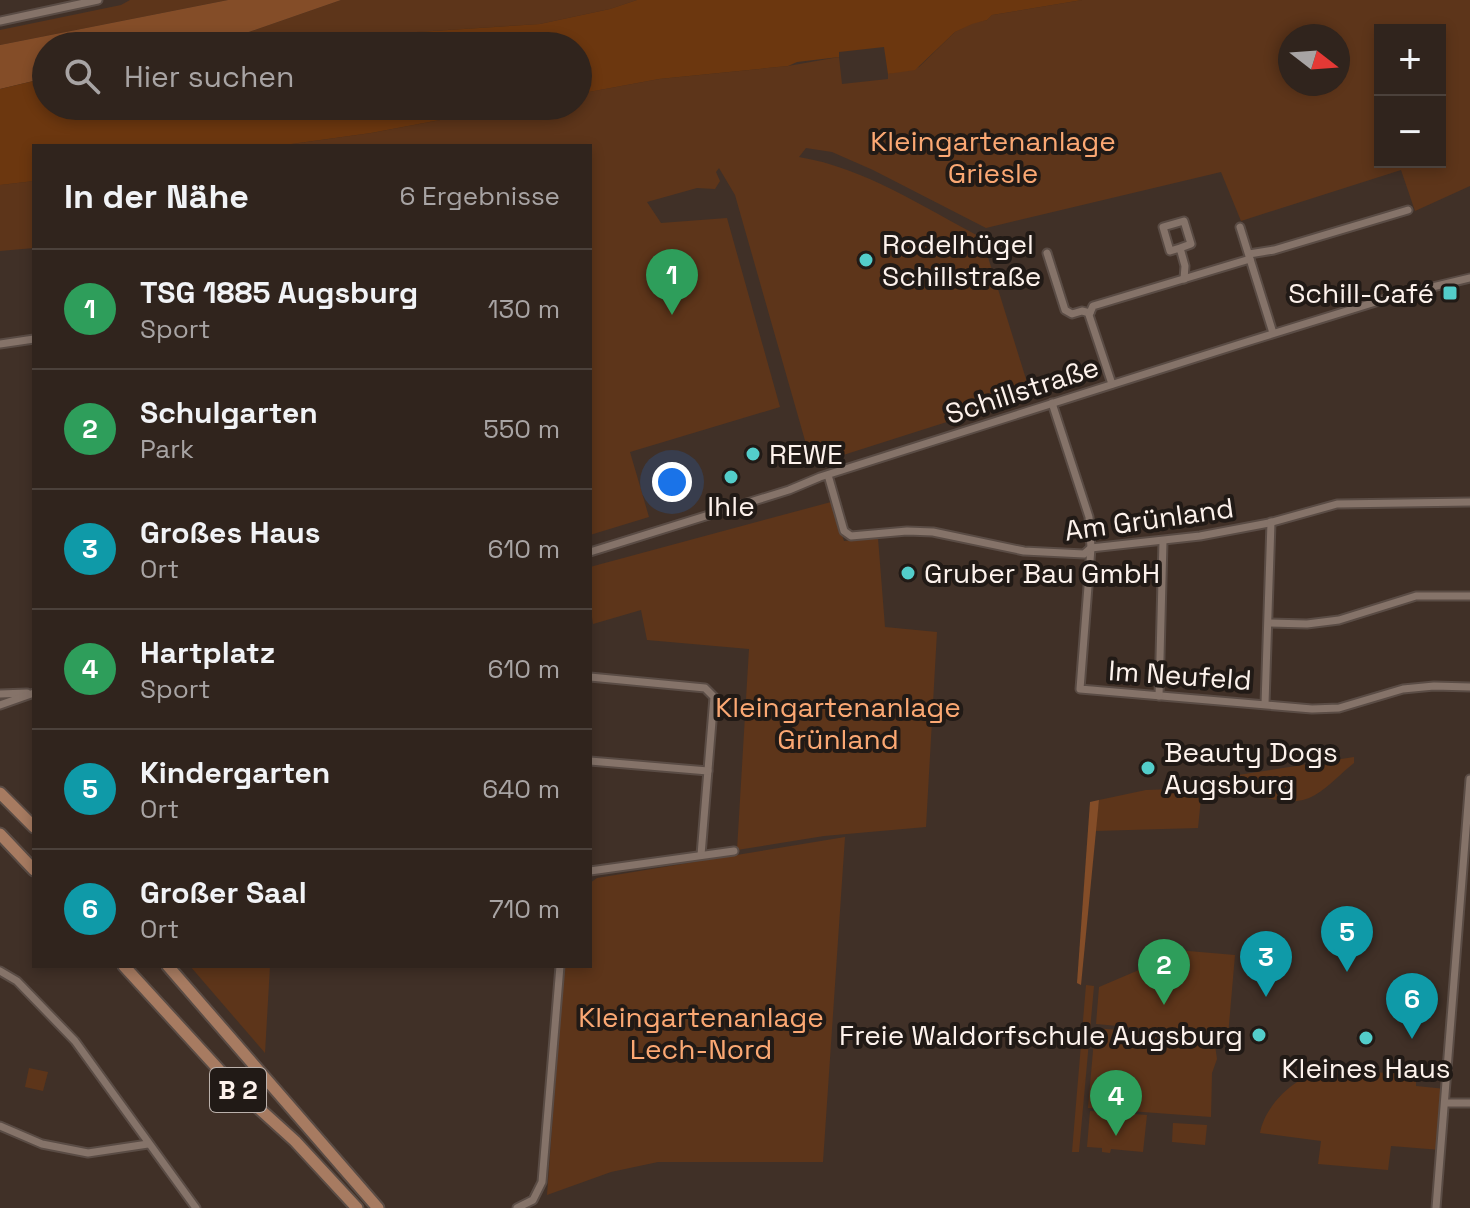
<!DOCTYPE html>
<html lang="de">
<meta charset="utf-8">
<style>
:root{--surface:#30241d;--page:#3c302a;--text:#f1f3f6;--muted:#a8a4a4;--line:#4b413b;--accent:#db2777}
body{margin:0;font-family:"Space Grotesk",sans-serif;background:var(--page);color:var(--text)}
.controls{position:absolute;right:24px;top:24px;display:grid;overflow:hidden;border-radius:0px;box-shadow:0 4px 12px #0003}
.controls button{width:72px;height:72px;display:grid;place-items:center;padding:0;border:0;border-bottom:2px solid var(--line);background:var(--surface);color:var(--text);font:40px sans-serif}
.compass{position:absolute;left:1278px;top:24px;width:72px;height:72px;border-radius:50%;background:var(--surface);box-shadow:0 4px 12px #0003;rotate:107deg}
.you{position:absolute;left:672px;top:482px;width:28px;height:28px;margin:-20px;border:6px solid #fff;border-radius:50%;background:#1a73e8;box-shadow:0 0 0 12px #1a73e833}
.badge{display:grid;place-items:center;width:52px;height:52px;border-radius:50%;background:var(--accent);color:#fff;font-size:26px;font-weight:700}
.pin{position:absolute;translate:-50% -66px;filter:drop-shadow(0 2px 4px #0008)}
.pin::after{content:'';position:absolute;top:42px;width:28px;height:24px;background:inherit;clip-path:polygon(0 0,100% 0,50% 100%)}
.list{margin:0;padding:0;list-style:none}
h2{display:flex;justify-content:space-between;align-items:center;height:104px;margin:0;padding:0 32px;font-size:34px}
h2 small{font-size:26px;font-weight:400;color:var(--muted)}
.list li{display:grid;grid-template-columns:52px 1fr auto;gap:24px;align-items:center;box-sizing:border-box;height:120px;padding:0 32px;border-top:2px solid var(--line)}
.list b{display:block;font-size:30px;white-space:nowrap}
.list p{margin:0;font-size:26px;white-space:nowrap;color:var(--muted)}
.list em{font-size:26px;font-style:normal;color:var(--muted)}
.icon{flex:none;width:44px;height:44px;fill:none;stroke:currentColor;stroke-width:2;stroke-linecap:round;stroke-linejoin:round}
.map{position:relative;flex:none;width:1470px;height:1208px;overflow:hidden}
.search{position:absolute;background:var(--surface);box-shadow:0 4px 12px #0003;left:32px;top:32px;width:560px;height:88px;display:flex;align-items:center;gap:20px;box-sizing:border-box;padding:0 28px;border-radius:44px;color:var(--muted);font-size:30px}
.panel{position:absolute;background:var(--surface);box-shadow:0 4px 12px #0003;left:32px;top:144px;width:560px;height:824px;border-radius:0px}
.map>svg:first-child{display:block}
</style>
<div class="map">
<svg width="1470" height="1208" viewBox="0 0 1470 1208">
<rect width="100%" height="100%" fill="#403027"/>
<g fill="#5d351a" fill-rule="evenodd">
<path d="M130 0H228L0 45V30L121 5Z"/>
<path d="M341 0H637L610 9 540 24 402 33 394 39 397 41 391 46H219L223 41Z"/>
<path d="M1082 0H1470V186L1415 211 1401 170 1241 221 1221 172 986 228 873 170 832 152 806 148 799 157C865 168 923 207 982 238L1031 395 812 465 735 195 719 168 716 172 720 181 715 189 697 188 647 202 661 223 727 218 780 407 630 452 649 517 590 535V146H277L371 133 514 106H578V94L659 79 788 66 839 57 842 84 888 79V74L919 67 955 32 972 23 987 20 992 15ZM1380 30H1440V162H1380ZM1290 36H1338V84H1290Z"/>
<path d="M34 181V248L0 251V185Z"/>
<path d="M831 502 844 541 878 538 885 627 937 632 926 827 824 836 737 850 749 649 647 640 641 610 593 624 590 604V567Z"/>
<path d="M1354 757V763C1341 773 1329 787 1315 795 1285 813 1241 788 1212 779Z"/>
<path d="M1202 788 1198 828 1095 831 1099 800 1146 790Z"/>
<path d="M845 837 823 1162H658L611 1172 547 1195 564 966H590V883L597 878Z"/>
<path d="M1165 949 1235 955 1228 1036 1096 1024 1099 987 1160 961Z"/>
<path d="M190 966H270L265 1053Z"/>
<path d="M1086 985 1094 986 1079 1152H1072Z"/>
<path d="M1095 1028 1214 1038 1217 1059 1212 1073 1211 1117 1088 1108Z"/>
<path d="M29 1068 48 1072 43 1091 25 1087Z"/>
<path d="M1331 1069 1416 1075V1086L1446 1089 1441 1150 1391 1146 1388 1170 1318 1164 1321 1141 1260 1133C1265 1103 1301 1071 1331 1069Z"/>
<path d="M1090 1111 1147 1115 1143 1152 1111 1149 1110 1153 1102 1152V1148L1087 1147Z"/>
<path d="M1173 1123 1207 1125 1205 1145 1172 1142Z"/>
</g>
<g fill="#844d28">
<path d="M228 0H341L223 41 219 46H46V78L0 89V45Z"/>
<path d="M1099 800 1081 985 1077 983 1090 802Z"/>
</g>
<g fill="#6c370f">
<path d="M637 0H1082L992 15 987 20 972 24 955 32 915 70 888 74 884 47 839 52V57L797 62 788 66 659 79 578 94V46H346H391L419 41 394 39V35L402 33 540 24 610 9Z"/>
<path d="M46 78V106H514L371 133 277 146H34V181L0 185V89Z"/>
</g>
<g fill="none" stroke-linecap="round" stroke-linejoin="round">
<defs>
<g id="street">
<path d="M0 21 98 0"/>
<path d="M1240 227 1273 333"/>
<path d="M1180 248 1170 251 1163 227 1184 221 1191 244 1180 248 1185 266 1184 279"/>
<path d="M1047 253 1065 310 1072 314 1082 311 1090 313"/>
<path d="M1249 254 1274 250 1408 210"/>
<path d="M0 344 34 339"/>
<path d="M1112 384 1089 315 1093 306 1250 259"/>
<path d="M1052 403 1089 517 1091 548 1080 689 1312 709 1339 708 1403 689 1434 686 1470 687"/>
<path d="M828 475 844 531 851 536 907 531 933 532 1024 551 1084 554 1091 548 1200 536 1269 523 1337 504 1470 502"/>
<path d="M590 552 789 490 820 477 1240 344 1395 296 1470 278"/>
<path d="M1269 623 1307 624 1339 620 1416 596H1470"/>
<path d="M590 677 705 688 714 697 701 855"/>
<path d="M0 694 27 693"/>
<path d="M1159 696 1163 541"/>
<path d="M1265 704 1271 522"/>
<path d="M0 705 34 693"/>
<path d="M590 761 708 771"/>
<path d="M590 871 734 851"/>
<path d="M0 971 17 981 75 1041 196 1208"/>
<path d="M1445 1103H1470"/>
<path d="M0 1126 42 1144 88 1153 148 1144"/>
<path d="M517 1208 533 1200 542 1182 560 966"/>
<path d="M1436 1208 1470 779"/>
</g>
<g id="primary">
<path d="M0 793 34 827"/>
<path d="M0 834 34 870"/>
<path d="M124 966 232 1084 295 1141 357 1208"/>
<path d="M168 966 378 1208"/>
</g>
</defs>
<use href="#street" stroke="#5a4c45" stroke-width="11"/>
<use href="#primary" stroke="#5a4c45" stroke-width="15"/>
<use href="#street" stroke="#857369" stroke-width="7"/>
<use href="#primary" stroke="#a77b61" stroke-width="11"/>
</g>
<g fill="#53cdca" stroke="#211a16" stroke-width="3">
<circle cx="866" cy="260" r="8"/>
<rect x="1442" y="285" width="16" height="16" rx="4"/>
<circle cx="753" cy="454" r="8"/>
<circle cx="731" cy="477" r="8"/>
<circle cx="908" cy="573" r="8"/>
<circle cx="1148" cy="768" r="8"/>
<circle cx="1259" cy="1035" r="8"/>
<circle cx="1366" cy="1038" r="8"/>
</g>
<g text-anchor="middle" dominant-baseline="central" stroke-width="8" stroke-linejoin="round" paint-order="stroke">
<rect fill="#211a16" stroke="#bbb1ac" stroke-width="2" x="210" y="1068" width="56" height="44" rx="6"/>
<g font-size="26" font-weight="bold" fill="#fdf2ec">
<text x="238" y="1090">B 2</text>
</g>
<g font-size="28" fill="#fba873" stroke="#211a16">
<text x="993" y="141">Kleingartenanlage<tspan x="993" dy="32">Griesle</tspan></text>
<text x="838" y="707">Kleingartenanlage<tspan x="838" dy="32">Grünland</tspan></text>
<text x="701" y="1017">Kleingartenanlage<tspan x="701" dy="32">Lech-Nord</tspan></text>
</g>
<g font-size="28" fill="#fdf2ec" stroke="#211a16" text-anchor="start">
<text x="882" y="244">Rodelhügel<tspan x="882" dy="32">Schillstraße</tspan></text>
<text x="1434" y="293" text-anchor="end">Schill-Café</text>
<text x="769" y="454">REWE</text>
<text x="731" y="506" text-anchor="middle">Ihle</text>
<text x="924" y="573">Gruber Bau GmbH</text>
<text x="1164" y="752">Beauty Dogs<tspan x="1164" dy="32">Augsburg</tspan></text>
<text x="1243" y="1035" text-anchor="end">Freie Waldorfschule Augsburg</text>
<text x="1366" y="1068" text-anchor="middle">Kleines Haus</text>
</g>
<g font-size="28" fill="#fdf2ec" stroke="#211a16">
<text transform="translate(1022 390) rotate(-18)">Schillstraße</text>
<text transform="translate(1149 519) rotate(-8)">Am Grünland</text>
<text transform="translate(1180 675) rotate(4)">Im Neufeld</text>
</g>
</g>
</svg>
<div class="controls">
<button>+</button>
<button>−</button>
</div>
<svg class="compass" viewBox="-18 -18 36 36"><path d="M0-13l5 13h-10z" fill="#e53935"/><path d="M0 13l5-13h-10z" fill="#a8a4a4"/></svg>
<div class="you"></div>
<div class="pin badge" style="left:672px;top:315px;background:#2e9e5b">1</div>
<div class="pin badge" style="left:1164px;top:1005px;background:#2e9e5b">2</div>
<div class="pin badge" style="left:1266px;top:997px;background:#0f9aa8">3</div>
<div class="pin badge" style="left:1116px;top:1136px;background:#2e9e5b">4</div>
<div class="pin badge" style="left:1347px;top:972px;background:#0f9aa8">5</div>
<div class="pin badge" style="left:1412px;top:1039px;background:#0f9aa8">6</div>
<div class="search"><svg class="icon" aria-label="search" viewBox="0 0 24 24"><circle cx="10" cy="10" r="6"/><path d="M15 15l6 6"/></svg>Hier suchen</div>
<section class="panel">
<h2>In der Nähe<small>6 Ergebnisse</small></h2>
<ul class="list">
<li><span class="badge" style="background:#2e9e5b">1</span><div><b>TSG 1885 Augsburg</b><p>Sport</p></div><em>130 m</em></li>
<li><span class="badge" style="background:#2e9e5b">2</span><div><b>Schulgarten</b><p>Park</p></div><em>550 m</em></li>
<li><span class="badge" style="background:#0f9aa8">3</span><div><b>Großes Haus</b><p>Ort</p></div><em>610 m</em></li>
<li><span class="badge" style="background:#2e9e5b">4</span><div><b>Hartplatz</b><p>Sport</p></div><em>610 m</em></li>
<li><span class="badge" style="background:#0f9aa8">5</span><div><b>Kindergarten</b><p>Ort</p></div><em>640 m</em></li>
<li><span class="badge" style="background:#0f9aa8">6</span><div><b>Großer Saal</b><p>Ort</p></div><em>710 m</em></li>
</ul>
</section>
</div>
